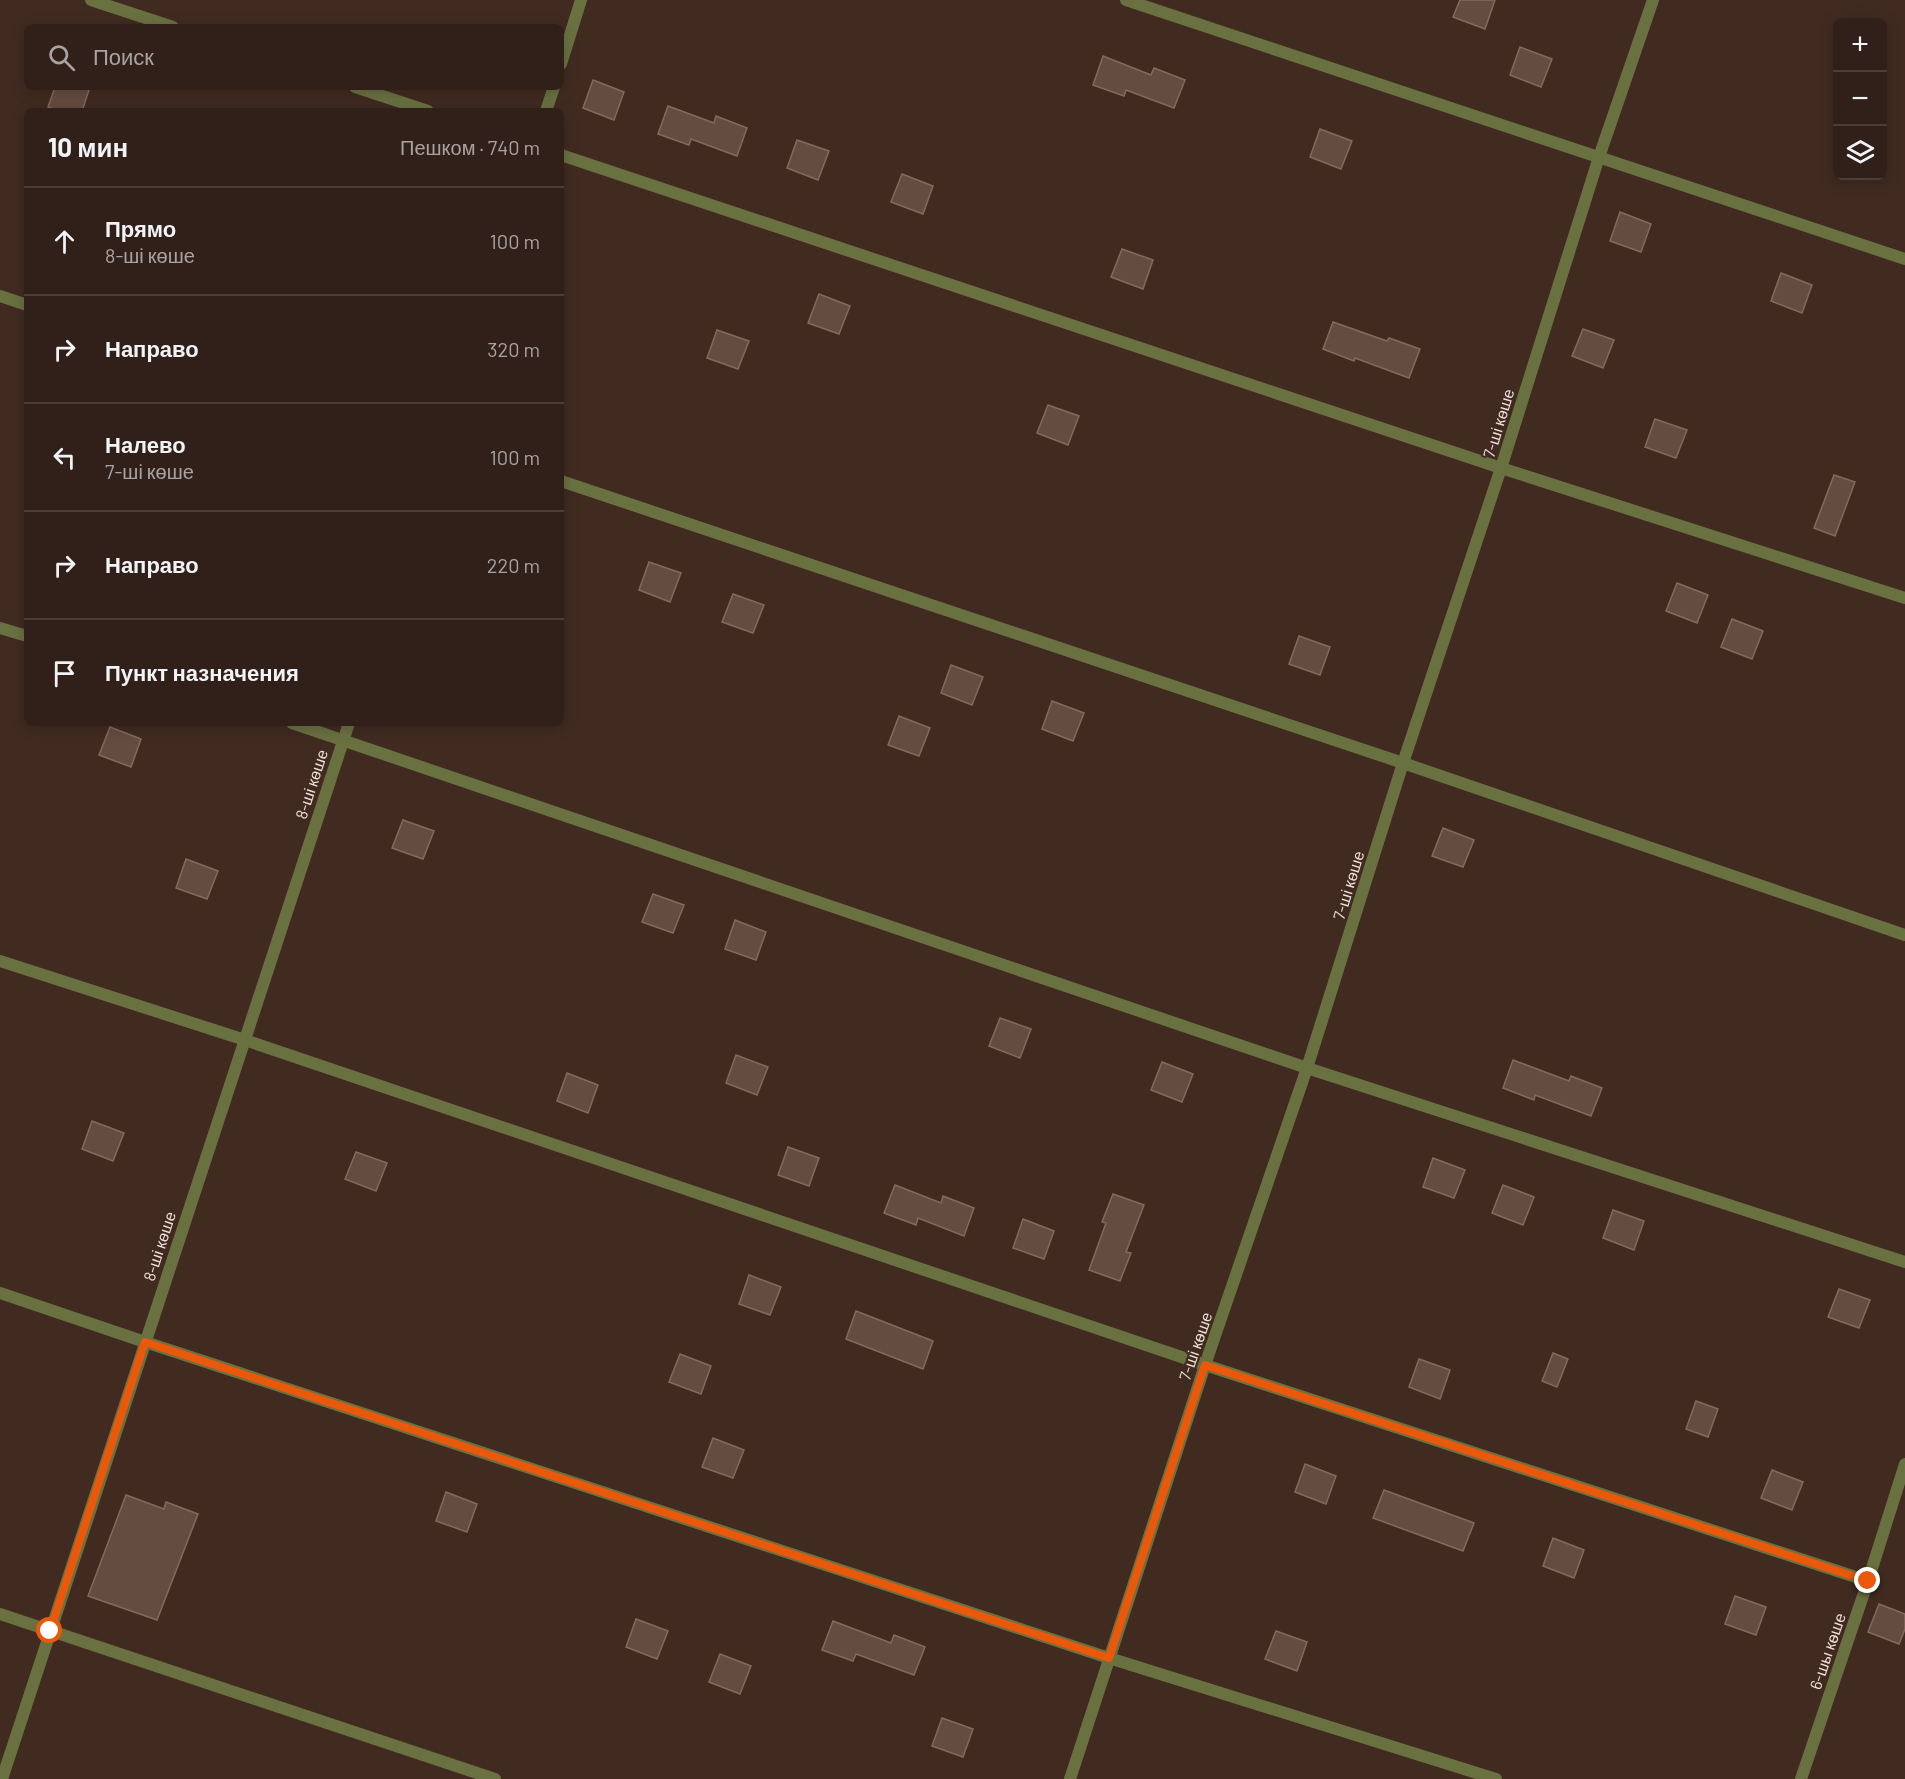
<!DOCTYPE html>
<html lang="ru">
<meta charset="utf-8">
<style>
:root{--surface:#312019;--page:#392822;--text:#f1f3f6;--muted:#a8a3a2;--line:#4c3e38}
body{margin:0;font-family:Barlow,sans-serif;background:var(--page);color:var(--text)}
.controls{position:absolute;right:18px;top:18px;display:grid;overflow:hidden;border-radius:9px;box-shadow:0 3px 15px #0003}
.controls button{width:54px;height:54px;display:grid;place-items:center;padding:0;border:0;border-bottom:2px solid var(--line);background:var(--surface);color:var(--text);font:30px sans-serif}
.stop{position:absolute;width:18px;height:18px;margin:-14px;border:4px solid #ea580c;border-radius:50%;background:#fff}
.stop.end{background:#ea580c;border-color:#fff;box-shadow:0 2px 6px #0008}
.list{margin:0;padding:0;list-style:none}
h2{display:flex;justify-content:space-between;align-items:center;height:78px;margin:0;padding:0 24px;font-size:26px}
h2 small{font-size:20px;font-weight:400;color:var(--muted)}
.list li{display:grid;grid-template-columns:39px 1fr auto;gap:18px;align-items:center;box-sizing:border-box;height:108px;padding:0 24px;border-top:2px solid var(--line)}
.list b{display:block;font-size:22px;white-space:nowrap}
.list p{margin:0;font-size:20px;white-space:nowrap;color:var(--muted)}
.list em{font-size:20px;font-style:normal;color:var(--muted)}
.icon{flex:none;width:33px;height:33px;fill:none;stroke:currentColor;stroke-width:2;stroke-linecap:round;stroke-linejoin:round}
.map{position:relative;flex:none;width:1905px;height:1779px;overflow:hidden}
.search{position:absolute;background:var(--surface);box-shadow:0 3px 15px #0003;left:24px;top:24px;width:540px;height:66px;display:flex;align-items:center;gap:15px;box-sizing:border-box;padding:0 21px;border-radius:9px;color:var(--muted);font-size:22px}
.panel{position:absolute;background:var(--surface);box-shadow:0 3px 15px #0003;left:24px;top:108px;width:540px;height:618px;border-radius:9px}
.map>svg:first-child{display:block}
</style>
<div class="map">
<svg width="1905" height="1779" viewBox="0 0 1905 1779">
<rect width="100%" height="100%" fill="#412b21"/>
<g fill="#654c41" stroke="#846a5e" stroke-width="1.5">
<path d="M1460 0H1495L1485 29 1453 17Z"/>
<path d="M1520 47 1552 59 1541 87 1510 75Z"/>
<path d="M1103 56 1151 75 1154 68 1185 80 1174 108 1126 90 1124 96 1093 85Z"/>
<path d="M593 80 624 92 614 120 583 108Z"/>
<path d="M55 87H80L89 90 82 111H59L48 107Z"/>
<path d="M668 106 714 123 716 116 747 128 737 156 691 139 689 145 658 134Z"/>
<path d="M1320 129 1352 141 1341 169 1310 157Z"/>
<path d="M797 140 829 151 818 180 787 168Z"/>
<path d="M902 174 933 186 923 214 891 202Z"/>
<path d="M1620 212 1651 224 1641 252 1610 241Z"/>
<path d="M1122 249 1153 260 1143 289 1111 277Z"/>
<path d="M1781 273 1812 285 1802 313 1771 301Z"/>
<path d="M819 294 850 306 839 334 808 323Z"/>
<path d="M1333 322 1387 341 1389 338 1420 349 1409 378 1355 358 1354 361 1323 349Z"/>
<path d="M1583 329 1614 340 1603 368 1572 356Z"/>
<path d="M717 330 749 341 738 369 707 358Z"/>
<path d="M1048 405 1079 416 1068 445 1037 433Z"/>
<path d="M1655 419 1687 430 1676 458 1645 447Z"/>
<path d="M1834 475 1855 482 1835 536 1814 528Z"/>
<path d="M649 562 681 573 670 602 639 590Z"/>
<path d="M1677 583 1708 595 1697 623 1666 611Z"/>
<path d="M733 594 764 605 753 633 722 622Z"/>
<path d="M1732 619 1763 631 1752 659 1721 647Z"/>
<path d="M1299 636 1330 647 1320 675 1289 664Z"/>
<path d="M951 665 983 677 972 705 941 693Z"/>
<path d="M1052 701 1084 713 1073 741 1042 729Z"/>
<path d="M899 716 930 728 919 756 888 745Z"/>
<path d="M110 727 141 739 131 767 99 755Z"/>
<path d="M403 820 434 831 423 859 392 848Z"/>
<path d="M1443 828 1474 840 1463 867 1432 856Z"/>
<path d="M186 859 218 871 207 899 176 888Z"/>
<path d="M653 894 684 905 673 933 642 922Z"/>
<path d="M735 920 766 932 756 960 725 949Z"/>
<path d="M1000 1018 1031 1029 1020 1058 989 1046Z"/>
<path d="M736 1055 768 1067 757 1095 726 1083Z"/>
<path d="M1513 1060 1569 1081 1571 1076 1602 1088 1591 1116 1535 1095 1534 1100 1503 1088Z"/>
<path d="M1162 1062 1193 1074 1182 1102 1151 1090Z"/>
<path d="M567 1073 598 1085 588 1113 557 1101Z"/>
<path d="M92 1121 124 1133 113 1161 82 1149Z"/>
<path d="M788 1147 819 1158 809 1186 778 1175Z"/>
<path d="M356 1152 387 1163 376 1191 345 1179Z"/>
<path d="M1433 1158 1465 1170 1454 1198 1423 1187Z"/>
<path d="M895 1185 941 1203 943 1196 974 1208 964 1236 918 1218 916 1225 884 1213Z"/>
<path d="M1503 1185 1534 1197 1523 1225 1492 1213Z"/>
<path d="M1113 1194 1144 1205 1126 1252 1131 1253 1120 1281 1089 1270 1106 1223 1102 1222Z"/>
<path d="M1613 1210 1644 1221 1634 1250 1603 1238Z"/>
<path d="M1023 1219 1054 1231 1044 1259 1013 1248Z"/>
<path d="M749 1275 781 1287 770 1315 739 1304Z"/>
<path d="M1839 1289 1870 1300 1859 1328 1828 1317Z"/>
<path d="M856 1311 933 1341 923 1369 846 1339Z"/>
<path d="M1553 1353 1568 1359 1557 1387 1542 1381Z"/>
<path d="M680 1354 711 1366 701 1394 669 1382Z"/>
<path d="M1419 1359 1450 1370 1440 1399 1409 1387Z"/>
<path d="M1696 1401 1718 1409 1708 1437 1686 1429Z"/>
<path d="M713 1438 744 1450 733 1478 702 1467Z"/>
<path d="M1305 1464 1336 1476 1326 1504 1295 1492Z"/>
<path d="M1772 1470 1803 1482 1792 1510 1761 1498Z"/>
<path d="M1384 1490 1474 1523 1463 1551 1373 1518Z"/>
<path d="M446 1492 477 1504 467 1532 436 1521Z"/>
<path d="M126 1495 164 1509 166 1502 198 1514 157 1620 88 1596Z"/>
<path d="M1553 1538 1584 1550 1574 1578 1543 1566Z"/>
<path d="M1735 1596 1766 1607 1756 1635 1725 1624Z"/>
<path d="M1879 1604 1905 1614V1629L1899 1644 1868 1632Z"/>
<path d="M636 1619 668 1631 657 1659 626 1647Z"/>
<path d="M833 1621 891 1643 894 1635 925 1647 914 1675 856 1654 853 1661 822 1650Z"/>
<path d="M1276 1631 1307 1642 1297 1671 1265 1659Z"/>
<path d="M720 1654 751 1666 740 1694 709 1682Z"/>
<path d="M942 1718 973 1729 963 1757 932 1746Z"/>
</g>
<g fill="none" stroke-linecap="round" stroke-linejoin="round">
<g stroke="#6a7141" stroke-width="12">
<path d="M91 0 173 27"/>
<path d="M1126 0 1905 259"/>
<path d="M561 64 581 0"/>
<path d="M355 87 428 111"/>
<path d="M546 111 554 87"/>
<path d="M561 155 1501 468 1905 598"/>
<path d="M0 296 27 305"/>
<path d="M561 481 1403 763 1905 935"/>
<path d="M0 628 27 636"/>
<path d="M292 723 1307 1068 1905 1262"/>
<path d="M0 961 245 1040 1205 1365 1868 1581"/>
<path d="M0 1293 145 1342 1109 1658 1496 1779"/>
<path d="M0 1614 495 1779"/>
<path d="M2 1779 349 723"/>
<path d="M1070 1779 1205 1365 1307 1068 1403 763 1501 468 1599 157 1653 0"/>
<path d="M1801 1779 1868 1581 1905 1464"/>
</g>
</g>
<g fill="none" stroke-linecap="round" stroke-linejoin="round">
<path stroke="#ea580c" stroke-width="8" d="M50 1631 145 1342 1109 1658 1205 1365 1868 1581"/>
</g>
<g text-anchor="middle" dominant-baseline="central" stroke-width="4.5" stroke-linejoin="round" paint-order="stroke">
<g font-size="16" fill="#efe0d9" stroke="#412b21">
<text transform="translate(1498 423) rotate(-73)">7-ші көше</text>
<text transform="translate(311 784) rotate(-72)">8-ші көше</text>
<text transform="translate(1348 885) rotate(-73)">7-ші көше</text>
<text transform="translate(159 1246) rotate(-72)">8-ші көше</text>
<text transform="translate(1195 1346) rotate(-71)">7-ші көше</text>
<text transform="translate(1827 1651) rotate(-71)">6-шы көше</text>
</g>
</g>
</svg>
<div class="controls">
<button>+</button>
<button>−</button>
<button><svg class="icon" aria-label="layers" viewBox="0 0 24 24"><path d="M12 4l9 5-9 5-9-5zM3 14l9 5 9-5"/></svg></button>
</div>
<div class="stop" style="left:50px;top:1631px"></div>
<div class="stop end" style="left:1868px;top:1581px"></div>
<div class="search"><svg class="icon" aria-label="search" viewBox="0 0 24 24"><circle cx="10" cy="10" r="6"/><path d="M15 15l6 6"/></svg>Поиск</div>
<section class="panel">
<h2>10 мин<small>Пешком · 740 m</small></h2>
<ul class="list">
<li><svg class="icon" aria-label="ahead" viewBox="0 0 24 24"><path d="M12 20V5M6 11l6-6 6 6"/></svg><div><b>Прямо</b><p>8-ші көше</p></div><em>100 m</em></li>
<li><svg class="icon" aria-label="right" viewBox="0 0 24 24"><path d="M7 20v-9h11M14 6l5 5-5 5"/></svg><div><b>Направо</b></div><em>320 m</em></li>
<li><svg class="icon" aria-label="left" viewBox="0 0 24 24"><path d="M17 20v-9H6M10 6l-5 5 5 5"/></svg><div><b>Налево</b><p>7-ші көше</p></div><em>100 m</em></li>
<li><svg class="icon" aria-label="right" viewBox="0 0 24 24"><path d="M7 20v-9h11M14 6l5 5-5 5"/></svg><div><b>Направо</b></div><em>220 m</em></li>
<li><svg class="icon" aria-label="arrive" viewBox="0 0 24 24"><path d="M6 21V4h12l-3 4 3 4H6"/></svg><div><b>Пункт назначения</b></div></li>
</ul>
</section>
</div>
